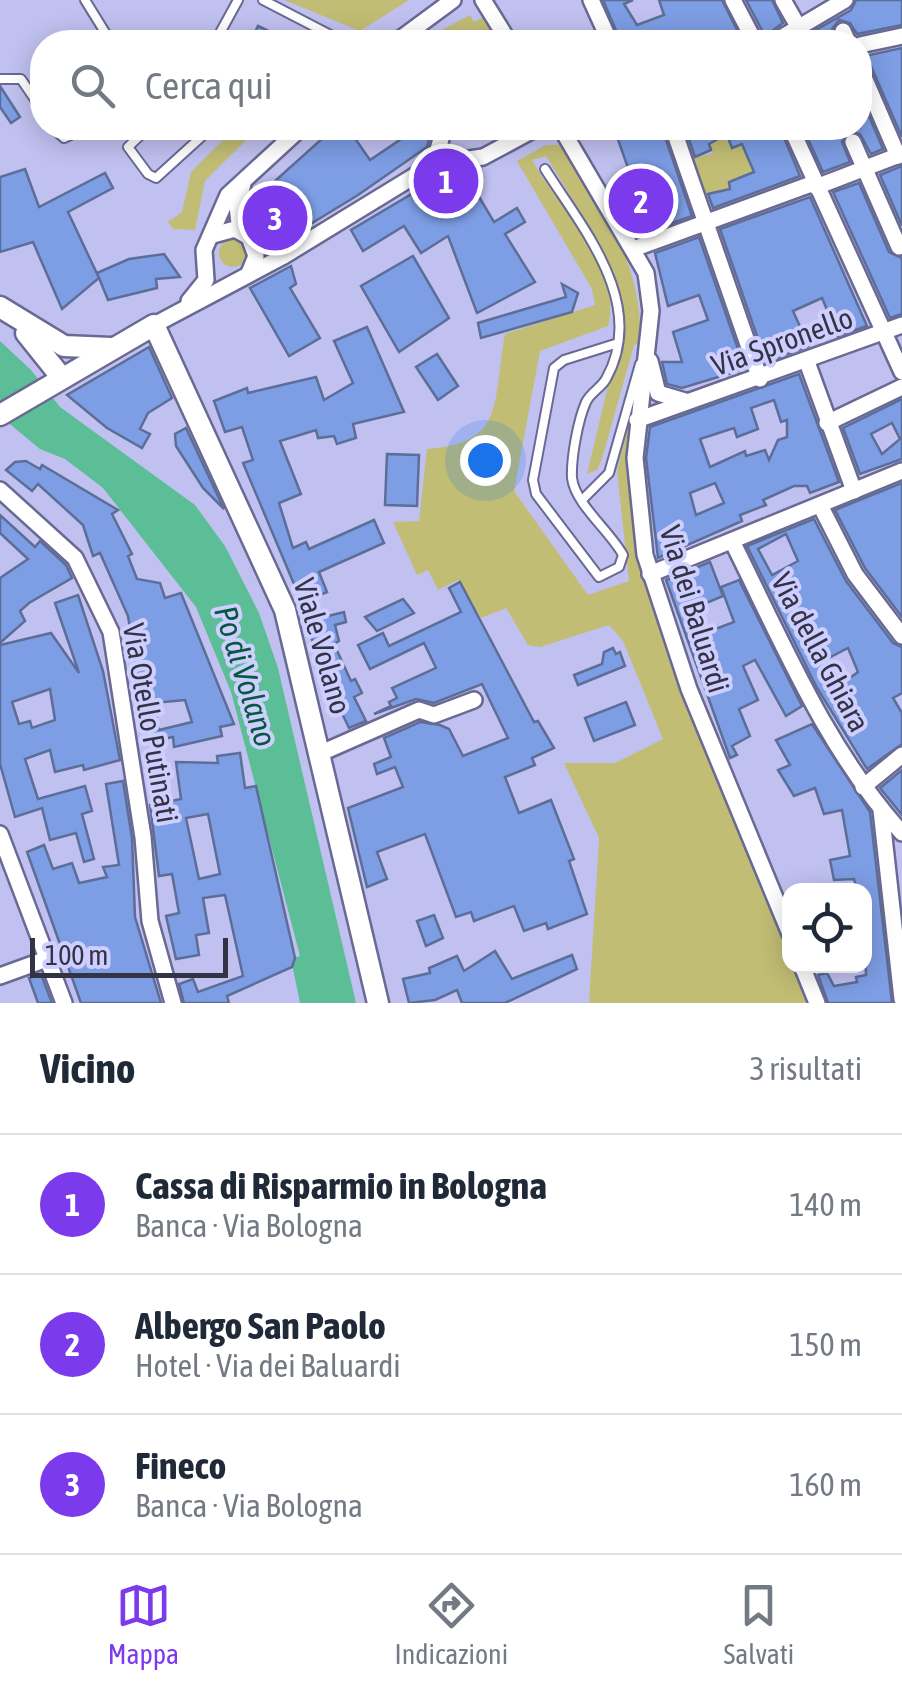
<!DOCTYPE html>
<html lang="it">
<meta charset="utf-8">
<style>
:root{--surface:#fff;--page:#f6f6f7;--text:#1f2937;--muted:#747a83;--line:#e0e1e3;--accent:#7c3aed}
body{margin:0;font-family:"Asap Condensed",sans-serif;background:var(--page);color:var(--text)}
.controls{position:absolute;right:30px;bottom:30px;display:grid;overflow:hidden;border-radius:20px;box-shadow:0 5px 25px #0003}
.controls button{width:90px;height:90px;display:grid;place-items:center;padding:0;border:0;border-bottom:2px solid var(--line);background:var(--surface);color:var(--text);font:50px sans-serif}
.scale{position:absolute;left:30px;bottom:25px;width:198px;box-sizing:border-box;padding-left:10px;border:5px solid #333346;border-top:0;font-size:28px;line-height:35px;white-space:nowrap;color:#333346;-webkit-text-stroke:8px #ceceff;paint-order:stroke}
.you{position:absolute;left:485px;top:460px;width:35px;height:35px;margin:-25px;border:8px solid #fff;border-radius:50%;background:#1a73e8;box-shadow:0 0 0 15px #1a73e833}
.badge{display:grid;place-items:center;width:65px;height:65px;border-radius:50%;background:var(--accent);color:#fff;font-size:32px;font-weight:700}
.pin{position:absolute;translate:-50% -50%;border:5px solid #fff;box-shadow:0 2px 10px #0006}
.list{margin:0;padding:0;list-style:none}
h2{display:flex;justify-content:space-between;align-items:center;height:130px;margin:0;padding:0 40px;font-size:42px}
h2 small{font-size:32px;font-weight:400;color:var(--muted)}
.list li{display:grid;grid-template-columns:65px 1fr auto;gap:30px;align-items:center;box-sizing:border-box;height:140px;padding:0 40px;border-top:2px solid var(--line)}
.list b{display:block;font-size:38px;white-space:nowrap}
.list p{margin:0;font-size:32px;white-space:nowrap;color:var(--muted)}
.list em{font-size:32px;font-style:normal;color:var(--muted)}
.icon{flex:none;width:55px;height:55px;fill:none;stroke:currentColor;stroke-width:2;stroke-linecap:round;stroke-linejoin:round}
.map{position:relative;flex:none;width:902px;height:1003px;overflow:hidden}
.search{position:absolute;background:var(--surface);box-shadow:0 5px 25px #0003;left:30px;right:30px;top:30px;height:110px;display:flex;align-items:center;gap:25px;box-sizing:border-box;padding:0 35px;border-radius:40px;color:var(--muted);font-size:38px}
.sheet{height:550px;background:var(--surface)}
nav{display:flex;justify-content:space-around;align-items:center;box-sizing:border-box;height:140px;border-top:2px solid var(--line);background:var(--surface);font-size:28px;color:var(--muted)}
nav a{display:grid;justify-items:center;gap:5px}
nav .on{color:var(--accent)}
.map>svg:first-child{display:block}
</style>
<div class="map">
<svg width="902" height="1003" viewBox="0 0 902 1003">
<rect width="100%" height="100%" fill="#c1c1f1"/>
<g fill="#c2bd74">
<path d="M284 0H409L360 31Z"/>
<path d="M470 15 474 22 485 16 501 41 446 42 440 31Z"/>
<path d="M235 128H258L205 181 195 230 173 229 168 222 182 212 191 172Z"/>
<path d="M714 128H741L733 132 732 148 755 139 759 149 746 154 751 166 763 161 753 176 751 172 729 181 730 193 715 197 713 192 702 194 692 159 713 153 709 144 717 141Z"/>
<path d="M546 145H561C603 204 644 268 640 343L634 345 602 459 597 470 587 474 623 323 622 297 600 244 546 156 532 160C559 209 623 265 608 326L540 351 514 491 588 595 629 581 617 471 639 381 626 470 641 570 671 657 789 942 790 966H799L814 1003H589L599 838 564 763H615L663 739 623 641 609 625 540 647 528 645 506 608 481 618 458 580 438 590 428 570 417 575 393 522 419 521 427 449C507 443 492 402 505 334L595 305 592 289 517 161Z"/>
<circle cx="233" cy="253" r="14"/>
</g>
<path fill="#5bbe96" d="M0 341 31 370 60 407 195 505 225 546 259 613 278 668 356 1003H300L291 959 300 956 231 692 196 607 103 488 65 459 40 449 0 416Z"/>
<g fill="#7d9de4" stroke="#5c6e97" stroke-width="2.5" fill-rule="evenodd">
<path d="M603 0H633L624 4 637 25 664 15 659 0H722L743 42H621Z"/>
<path d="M746 0H772L783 23 765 36Z"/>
<path d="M856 0H902V25L857 34 850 23 839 20 832 29 836 42H818L814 31 851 10Z"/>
<path d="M258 26 292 42H250Z"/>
<path d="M902 48V137L870 64 860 57Z"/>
<path d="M0 86 20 117 11 123 0 107Z"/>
<path d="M860 95 883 149 871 154 860 134 849 131 842 142 850 162 823 172 803 128H860Z"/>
<path d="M334 128H363L354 137 370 160 404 137 394 128H416L429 140 427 147 358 195 281 242 256 198Z"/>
<path d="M614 128H662L692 216 650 231Z"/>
<path d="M685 128H696L699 134 714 128 718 139 709 144 711 150 695 157Z"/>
<path d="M744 128H780L800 176 713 208 708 194 730 189 729 182 754 172 742 144 732 148 727 135Z"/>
<path d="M902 166V226L880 175Z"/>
<path d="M25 169 39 207 105 173 113 188 68 212 99 278 62 309 33 242 0 252V177Z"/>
<path d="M447 173 456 188 469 180 494 222 517 208 525 222 505 234 535 282 477 313 448 236 421 253 404 226 363 251 351 230Z"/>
<path d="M859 183 889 252 902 258V314L890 318 833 192Z"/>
<path d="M810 197 867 326 838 336 822 298 793 311 809 346 766 362 720 229Z"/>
<path d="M699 237 745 369 682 388 667 384 662 362H682L673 332 708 320 699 295 668 306 655 253Z"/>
<path d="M164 254 180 277 156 279 157 288 108 300 97 273 129 259Z"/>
<path d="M413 256 449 318 399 352 361 286Z"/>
<path d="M291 266 296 284 290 288 320 338 289 356 250 288Z"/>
<path d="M562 284 578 293 572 312 481 338 478 323 566 297Z"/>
<path d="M367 327 404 412 353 424 356 438 337 444 334 436 318 438 316 430 280 441 301 494 279 503 293 548 306 542 309 549 374 520 384 543 319 572 327 592 302 603 243 463 253 460 242 427 225 432 214 401 247 388 248 393 316 377 324 400 353 383 334 341Z"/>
<path d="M149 347 172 398 148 413 140 429 150 434 142 448 107 428 67 395Z"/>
<path d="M437 354 458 386 438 400 416 367Z"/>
<path d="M799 374 839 482 810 493 807 486H794L763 500 766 505 740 515 742 521 658 558 646 458 650 427ZM774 400 781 422 787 420V437L778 440 769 460 765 450 746 456 745 451 710 467 700 439 734 428 737 437 758 429 751 408ZM715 483 724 503 696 515 690 493Z"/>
<path d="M902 399V459L860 474 843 428ZM892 423 900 439 882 454 871 434Z"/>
<path d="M186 428 224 509 203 488 176 446 175 434Z"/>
<path d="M387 454 419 455 417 506 385 505Z"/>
<path d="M26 461 40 469 42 465 118 510 112 514 132 554 128 556 137 579 160 583 165 598 181 593 234 724 220 727 222 736 174 747 173 737 148 742 128 616 100 553 93 556 83 525 38 484 32 491 6 470 15 462ZM185 700 192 722 159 730 153 703Z"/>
<path d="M902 483V617L865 568 835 510Z"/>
<path d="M0 515 35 547 40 541 66 565 72 578 29 603 20 611 25 621 0 643V578L28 559 0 533Z"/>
<path d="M814 519 846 581 893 643 902 647V693L893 698 902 713V744L867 769 817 688 747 546ZM786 534 798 561 772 575 758 549ZM848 648 858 672 840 685 825 660Z"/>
<path d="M710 562 723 596 687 611 697 636 734 622 721 587 739 580 802 706 786 716 755 660 743 666 758 700 739 709 750 736 732 746 737 755 730 758 666 580Z"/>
<path d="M460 582 534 722 538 721 554 748 532 758 535 765 505 777 519 813 551 800 574 859 569 861 587 914 548 929 546 923 524 931 514 906 474 921 471 912 456 917 425 834 377 852 387 879 367 887 348 808 403 787 395 767 377 774 374 764 391 757 384 738 420 722 440 725 449 729 463 756 508 738 482 684 434 703 416 699 374 714 391 706 389 702 397 698 392 688 436 668 424 643 370 669 358 645 383 633 389 646 461 612 449 588Z"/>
<path d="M78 595 103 671 120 760 84 770 83 765 55 772 50 750 25 759 38 799 85 786 92 811 82 814 94 859 84 862 76 833 50 840 42 808 15 817 0 764V645L51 633 79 673 55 603ZM50 689 55 720 32 728 30 721 19 724 12 702Z"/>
<path d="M403 599 414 613 377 631 365 617Z"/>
<path d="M344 612 346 622 335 625 339 641 334 644 351 681 355 679 362 693 354 697 366 721 349 728 329 686 323 689 308 621Z"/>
<path d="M613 648 616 654 620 652 625 666 578 685 574 675 602 664 604 652Z"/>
<path d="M626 702 635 725 594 741 585 718Z"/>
<path d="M812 724 870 812 892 1003H828L818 975 827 973 834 986 857 982 856 977 866 975 864 890H857L854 879 834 880 830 860 850 856 842 810 824 814 815 788 794 796 778 770 790 765 776 740Z"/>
<path d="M240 753 245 788 256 786 295 958 292 967 227 996 229 1003H184L179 984 193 979 198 992 243 976 225 895 203 898 209 933 196 935 199 955 176 959 166 916 179 913 172 874 159 876 150 805 181 799 176 762 218 763 217 756ZM208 814 220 874 199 879 186 818Z"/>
<path d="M902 770V815L880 788Z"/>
<path d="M123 781 132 838 135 917 161 1003H81L27 852 44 845 53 869 72 863 79 883 107 877 103 867 119 865 106 784Z"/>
<path d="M434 915 443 938 426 946 417 921Z"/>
<path d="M495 951 512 979 572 955 577 969 505 1003H462L457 990 435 1000 409 1003 403 979 430 973 429 968 457 956 464 971Z"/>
<path d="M41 974 52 1003H38L29 978Z"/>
</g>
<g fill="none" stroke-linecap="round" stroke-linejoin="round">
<defs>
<g id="lane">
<path d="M85 0 111 42"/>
<path d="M263 0 344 42"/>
<path d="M215 42 238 0"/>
<path d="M0 79H21L42 110"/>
<path d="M53 128 64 138 86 128"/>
<path d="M148 128 128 147 148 174 156 178 211 128"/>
<path d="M545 169C583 229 648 304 606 379 601 388 591 392 586 402 578 420 571 458 572 478 575 504 610 531 623 555L619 567 599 577 536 494 533 480 554 368 564 360 615 344"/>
<path d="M583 499 609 473 640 364"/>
</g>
<g id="street">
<path d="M483 0 509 42"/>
<path d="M591 0 610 42"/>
<path d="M733 0 755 42"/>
<path d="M783 0 807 42"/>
<path d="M843 31 848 42"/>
<path d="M396 42 453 0"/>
<path d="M774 42 845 0"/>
<path d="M860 45 902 36"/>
<path d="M860 68 898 156"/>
<path d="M561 128 646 273 651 311 635 458 645 555 689 689 790 934"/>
<path d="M673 128 760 379"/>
<path d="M791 128 902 372"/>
<path d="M853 142 899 247"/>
<path d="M434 164 444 128"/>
<path d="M816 187 902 154"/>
<path d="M240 231 237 206 243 184"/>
<path d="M213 235 235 229 249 237 256 256 249 273"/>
<path d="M636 248 814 183"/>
<path d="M189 301 206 280 204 250 228 195 301 128"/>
<path d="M154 325 282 257 434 164 483 157 537 128"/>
<path d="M650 361 658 393 685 401"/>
<path d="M807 362 854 491"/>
<path d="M637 420 902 325"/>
<path d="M827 423 902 387"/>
<path d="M0 490 75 558 111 632 143 837 150 921 173 1003"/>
<path d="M820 505 855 574 902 636"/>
<path d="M732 541C782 641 826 749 902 833"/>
<path d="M650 574 902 471"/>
<path d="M321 753 419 710 434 715 474 700"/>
<path d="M863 787 902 755"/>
<path d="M881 810 902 999"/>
<path d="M0 834 64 1003"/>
<path d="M802 966 817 1003"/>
<path d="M0 976 44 960"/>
</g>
<g id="secondary">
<path d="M0 307 64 346 111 348"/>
<path d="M26 333 62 378"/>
<path d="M0 415 154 325 285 610 378 1003"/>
</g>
</defs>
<use href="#lane" stroke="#6a6994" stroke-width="12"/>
<use href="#street" stroke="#6a6994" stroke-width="20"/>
<use href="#secondary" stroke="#6a6994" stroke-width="25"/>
<use href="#lane" stroke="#fff" stroke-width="8"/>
<use href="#street" stroke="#fff" stroke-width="15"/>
<use href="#secondary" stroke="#fff" stroke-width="20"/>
</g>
<g text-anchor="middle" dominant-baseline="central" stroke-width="8" stroke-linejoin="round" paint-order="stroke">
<g font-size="30" fill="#333346" stroke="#ceceff">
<text transform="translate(782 341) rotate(-20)">Via Spronello</text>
<text transform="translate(695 609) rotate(73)">Via dei Baluardi</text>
<text transform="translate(323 646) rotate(74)">Viale Volano</text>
<text transform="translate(821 652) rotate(62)">Via della Ghiara</text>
<text transform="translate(151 723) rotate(80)">Via Otello Putinati</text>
</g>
<g font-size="32" font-style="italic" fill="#06593f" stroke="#ceceff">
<text transform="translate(246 676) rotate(73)">Po di Volano</text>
</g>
</g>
</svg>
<div class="controls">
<button><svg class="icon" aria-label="locate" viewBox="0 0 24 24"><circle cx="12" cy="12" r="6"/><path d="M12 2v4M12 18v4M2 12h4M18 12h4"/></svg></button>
</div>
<div class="scale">100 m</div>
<div class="you"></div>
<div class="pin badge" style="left:446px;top:181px">1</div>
<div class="pin badge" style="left:641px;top:201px">2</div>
<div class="pin badge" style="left:275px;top:218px">3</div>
<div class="search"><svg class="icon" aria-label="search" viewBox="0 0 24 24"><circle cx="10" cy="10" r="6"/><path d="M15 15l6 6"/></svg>Cerca qui</div>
</div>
<section class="sheet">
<h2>Vicino<small>3 risultati</small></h2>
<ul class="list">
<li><span class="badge">1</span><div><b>Cassa di Risparmio in Bologna</b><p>Banca · Via Bologna</p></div><em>140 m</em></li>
<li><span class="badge">2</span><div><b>Albergo San Paolo</b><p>Hotel · Via dei Baluardi</p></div><em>150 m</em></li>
<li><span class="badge">3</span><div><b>Fineco</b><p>Banca · Via Bologna</p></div><em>160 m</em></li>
</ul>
</section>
<nav>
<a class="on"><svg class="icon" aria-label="map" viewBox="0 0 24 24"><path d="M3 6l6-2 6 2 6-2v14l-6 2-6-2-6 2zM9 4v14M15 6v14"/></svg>Mappa</a>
<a><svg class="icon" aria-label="directions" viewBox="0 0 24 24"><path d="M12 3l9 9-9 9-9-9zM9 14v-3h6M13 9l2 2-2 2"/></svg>Indicazioni</a>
<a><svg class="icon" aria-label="saved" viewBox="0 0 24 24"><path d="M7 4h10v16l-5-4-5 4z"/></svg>Salvati</a>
</nav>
